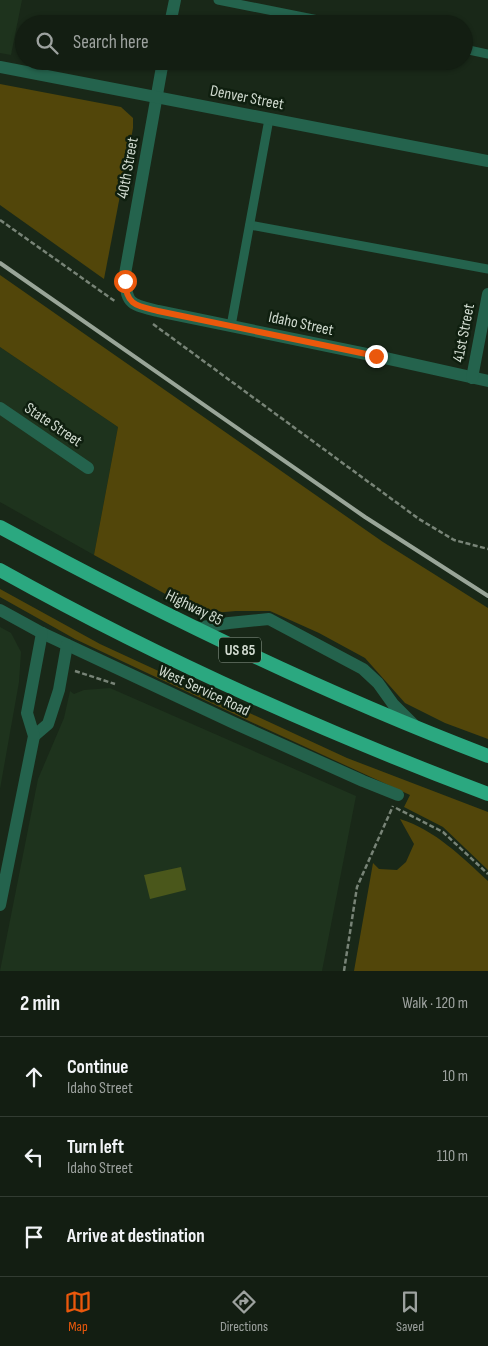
<!DOCTYPE html>
<meta charset="utf-8">
<style>
:root{--surface:#131e12;--page:#1c271b;--text:#f1f3f6;--muted:#9da29f;--line:#323c32;--accent:#ea580c}
body{margin:0;font-family:"Sofia Sans Condensed",sans-serif;background:var(--page);color:var(--text)}
.stop{position:absolute;width:15px;height:15px;margin:-11px;border:4px solid #ea580c;border-radius:50%;background:#fff}
.stop.end{background:#ea580c;border-color:#fff;box-shadow:0 1px 5px #0008}
.list{margin:0;padding:0;list-style:none}
h2{display:flex;justify-content:space-between;align-items:center;height:65px;margin:0;padding:0 20px;font-size:21px}
h2 small{font-size:16px;font-weight:400;color:var(--muted)}
.list li{display:grid;grid-template-columns:32px 1fr auto;gap:15px;align-items:center;box-sizing:border-box;height:80px;padding:0 20px;border-top:1px solid var(--line)}
.list b{display:block;font-size:19px;white-space:nowrap}
.list p{margin:0;font-size:16px;white-space:nowrap;color:var(--muted)}
.list em{font-size:16px;font-style:normal;color:var(--muted)}
.icon{flex:none;width:28px;height:28px;fill:none;stroke:currentColor;stroke-width:2;stroke-linecap:round;stroke-linejoin:round}
.map{position:relative;flex:none;width:488px;height:971px;overflow:hidden}
.search{position:absolute;background:var(--surface);box-shadow:0 1px 4px #0004;left:15px;right:15px;top:15px;height:55px;display:flex;align-items:center;gap:12px;box-sizing:border-box;padding:0 18px;border-radius:28px;color:var(--muted);font-size:19px}
.sheet{height:305px;background:var(--surface)}
nav{display:flex;justify-content:space-around;align-items:center;box-sizing:border-box;height:70px;border-top:1px solid var(--line);background:var(--surface);font-size:14px;color:var(--muted)}
nav a{display:grid;justify-items:center;gap:2px}
nav .on{color:var(--accent)}
.map>svg:first-child{display:block}
</style>
<div class="map">
<svg width="488" height="971" viewBox="0 0 488 971">
<rect width="100%" height="100%" fill="#192818"/>
<g fill="#1e331d">
<path d="M0 0H22L11 55 0 53Z"/>
<path d="M0 347 118 427 94 555 0 502Z"/>
<path d="M0 627 11 633 21 652 19 682 0 789Z"/>
<path d="M110 688 356 796 322 971H0L38 779 64 718 70 691 74 694 84 690Z"/>
</g>
<g fill="#52460a">
<path d="M0 84 121 107 133 118V128L104 279 0 205Z"/>
<path d="M0 275 383 542 488 608V739L445 723 405 703 365 658 319 633 270 611H236L202 614 94 555 118 427 0 347Z"/>
<path d="M0 589 100 644 347 758 488 812V870L443 827 404 807 410 795 249 721 75 639 0 597Z"/>
<path d="M400 819C435 830 462 857 488 881V971H354L373 863 379 869 397 870 406 862 414 844Z"/>
</g>
<path fill="#4a571b" d="M181 867 186 890 150 899 144 875Z"/>
<g fill="none" stroke-linecap="round" stroke-linejoin="round">
<g stroke="#788477" stroke-width="2.5" stroke-dasharray="5 2.5" stroke-linecap="butt">
<path d="M0 220 116 302"/>
<path d="M153 324 419 519 454 540 488 549"/>
<path d="M75 671 115 684"/>
<path d="M396 808 443 832 488 874"/>
<path d="M344 971 357 887 393 806"/>
</g>
<g stroke="#24634d" stroke-width="9">
<path d="M218 0 338 24"/>
<path d="M464 49 488 54"/>
<path d="M250 225 488 269"/>
<path d="M231 326 269 119"/>
</g>
<g stroke="#24634d" stroke-width="12">
<path d="M170 24 175 0"/>
<path d="M163 61 125 274C126 305 130 304 158 311L376 356 488 381"/>
<path d="M0 67 488 161"/>
<path d="M472 378 488 294"/>
<path d="M0 408 88 468"/>
<path d="M0 610 42 633 234 723 363 781 398 795"/>
<path d="M195 628 229 623 269 619 363 669 378 683 393 704 416 727"/>
<path d="M34 736 48 724 59 690 67 645"/>
<path d="M0 905 34 736 27 713 42 633"/>
</g>
<g stroke="#2ba880" stroke-width="14">
<path d="M0 527C158 613 320 692 488 756"/>
<path d="M0 570C156 657 321 731 488 794"/>
</g>
<path stroke="#99a598" stroke-width="4" d="M0 263 365 517 488 596"/>
</g>
<g fill="none" stroke-linecap="round" stroke-linejoin="round">
<path stroke="#ea580c" stroke-width="6" d="M125 281C126 306 138 306 158 311L376 356"/>
</g>
<g text-anchor="middle" dominant-baseline="central" stroke-width="5" stroke-linejoin="round" paint-order="stroke">
<rect fill="#0f1f0f" stroke="#97a396" stroke-width="1" x="219" y="637.5" width="42" height="25" rx="4"/>
<g font-size="15" font-weight="bold" fill="#d1dbd0">
<text x="240" y="650">US 85</text>
</g>
<g font-size="16" fill="#d1dbd0" stroke="#0f1f0f">
<text transform="translate(247 98) rotate(11)">Denver Street</text>
<text transform="translate(128 168) rotate(-80)">40th Street</text>
<text transform="translate(301 324) rotate(12)">Idaho Street</text>
<text transform="translate(464 333) rotate(-79)">41st Street</text>
<text transform="translate(53 425) rotate(34)">State Street</text>
<text transform="translate(194 608) rotate(26)">Highway 85</text>
<text transform="translate(204 691) rotate(25)">West Service Road</text>
</g>
</g>
</svg>
<div class="stop" style="left:125px;top:281px"></div>
<div class="stop end" style="left:376px;top:356px"></div>
<div class="search"><svg class="icon" aria-label="search" viewBox="0 0 24 24"><circle cx="10" cy="10" r="6"/><path d="M15 15l6 6"/></svg>Search here</div>
</div>
<section class="sheet">
<h2>2 min<small>Walk · 120 m</small></h2>
<ul class="list">
<li><svg class="icon" aria-label="ahead" viewBox="0 0 24 24"><path d="M12 20V5M6 11l6-6 6 6"/></svg><div><b>Continue</b><p>Idaho Street</p></div><em>10 m</em></li>
<li><svg class="icon" aria-label="left" viewBox="0 0 24 24"><path d="M17 20v-9H6M10 6l-5 5 5 5"/></svg><div><b>Turn left</b><p>Idaho Street</p></div><em>110 m</em></li>
<li><svg class="icon" aria-label="arrive" viewBox="0 0 24 24"><path d="M6 21V4h12l-3 4 3 4H6"/></svg><div><b>Arrive at destination</b></div></li>
</ul>
</section>
<nav>
<a class="on"><svg class="icon" aria-label="map" viewBox="0 0 24 24"><path d="M3 6l6-2 6 2 6-2v14l-6 2-6-2-6 2zM9 4v14M15 6v14"/></svg>Map</a>
<a><svg class="icon" aria-label="directions" viewBox="0 0 24 24"><path d="M12 3l9 9-9 9-9-9zM9 14v-3h6M13 9l2 2-2 2"/></svg>Directions</a>
<a><svg class="icon" aria-label="saved" viewBox="0 0 24 24"><path d="M7 4h10v16l-5-4-5 4z"/></svg>Saved</a>
</nav>
